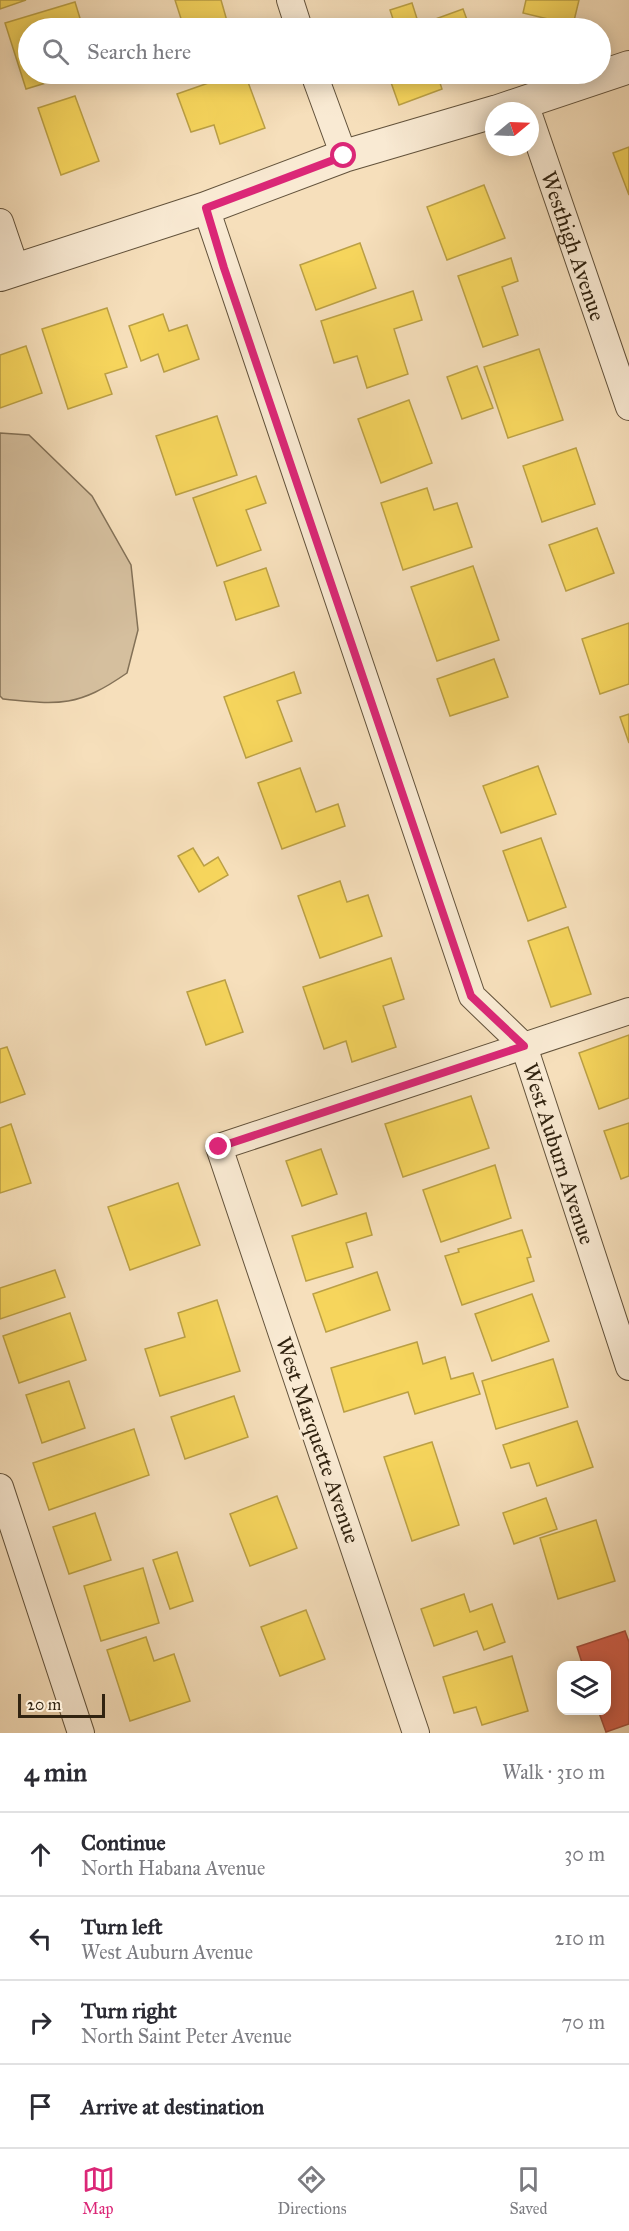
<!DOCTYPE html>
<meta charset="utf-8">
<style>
:root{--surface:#fff;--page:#f2f2f3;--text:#2b2b33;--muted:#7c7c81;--line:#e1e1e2;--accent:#db2777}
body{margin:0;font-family:"IM FELL Great Primer",serif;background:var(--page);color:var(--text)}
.controls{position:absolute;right:18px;bottom:18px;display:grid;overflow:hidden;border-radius:12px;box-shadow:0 3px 15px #0003}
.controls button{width:54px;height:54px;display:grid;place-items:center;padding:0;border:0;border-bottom:2px solid var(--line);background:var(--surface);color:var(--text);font:30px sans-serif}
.compass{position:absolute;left:485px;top:102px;width:54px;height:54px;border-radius:50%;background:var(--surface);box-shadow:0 3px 15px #0003;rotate:71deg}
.scale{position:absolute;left:18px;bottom:15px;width:87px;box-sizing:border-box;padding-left:6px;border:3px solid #312310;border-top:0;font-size:16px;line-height:21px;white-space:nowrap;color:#312310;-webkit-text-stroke:4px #f9ead3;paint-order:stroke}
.stop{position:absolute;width:18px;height:18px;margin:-14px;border:4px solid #db2777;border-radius:50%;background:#fff}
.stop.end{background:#db2777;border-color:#fff;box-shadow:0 2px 6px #0008}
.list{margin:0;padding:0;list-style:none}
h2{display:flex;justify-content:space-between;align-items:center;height:78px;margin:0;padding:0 24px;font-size:26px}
h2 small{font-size:20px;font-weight:400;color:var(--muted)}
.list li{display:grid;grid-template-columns:39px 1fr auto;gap:18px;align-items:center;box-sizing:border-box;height:84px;padding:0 24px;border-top:2px solid var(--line)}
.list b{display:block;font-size:22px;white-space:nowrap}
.list p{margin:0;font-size:20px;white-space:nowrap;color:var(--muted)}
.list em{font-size:20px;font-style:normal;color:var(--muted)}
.icon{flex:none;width:33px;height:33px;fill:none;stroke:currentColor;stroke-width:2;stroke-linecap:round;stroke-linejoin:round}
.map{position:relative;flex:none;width:629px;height:1733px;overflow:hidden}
.search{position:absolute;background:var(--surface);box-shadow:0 3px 15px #0003;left:18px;right:18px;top:18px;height:66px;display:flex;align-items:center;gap:15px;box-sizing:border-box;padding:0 21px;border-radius:33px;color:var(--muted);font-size:22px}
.sheet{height:414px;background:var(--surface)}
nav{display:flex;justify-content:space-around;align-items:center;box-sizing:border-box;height:84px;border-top:2px solid var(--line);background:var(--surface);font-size:16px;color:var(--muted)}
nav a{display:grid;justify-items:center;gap:3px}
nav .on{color:var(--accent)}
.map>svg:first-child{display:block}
</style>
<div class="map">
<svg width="629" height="1733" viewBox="0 0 629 1733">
<rect width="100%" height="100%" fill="#f6dfbb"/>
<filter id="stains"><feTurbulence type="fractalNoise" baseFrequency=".00333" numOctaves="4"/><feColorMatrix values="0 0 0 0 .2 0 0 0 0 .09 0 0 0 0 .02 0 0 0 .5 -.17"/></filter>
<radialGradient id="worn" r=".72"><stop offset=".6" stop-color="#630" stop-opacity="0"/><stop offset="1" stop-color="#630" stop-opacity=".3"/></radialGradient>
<path fill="#d5bf9e" stroke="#837157" stroke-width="1.5" d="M0 433 29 435 92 496 131 565 138 630 127 673C78 707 60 705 3 699L0 696Z"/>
<g fill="#f6d55c" stroke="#bba045" stroke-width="1.5">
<path d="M0 0H26L0 9Z"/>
<path d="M175 0H221L227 21 205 28H184Z"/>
<path d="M526 0H579L573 25 523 13Z"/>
<path d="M75 2 83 28H28V74L72 75 26 89 5 23Z"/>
<path d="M412 3 419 25 463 9 470 28H396L390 10Z"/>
<path d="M234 74H245L265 128 220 144 214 125 191 132 177 94Z"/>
<path d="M388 74H437L442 89 399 105Z"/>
<path d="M75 96 99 161 61 175 38 108Z"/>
<path d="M629 147V195L613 153Z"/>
<path d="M484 185 505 238 447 260 427 207Z"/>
<path d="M360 243 376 288 316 310 300 265Z"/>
<path d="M511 258 518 281 502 287 518 335 483 347 458 276Z"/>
<path d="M413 291 422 320 394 329 408 374 367 388 357 356 334 363 321 321Z"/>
<path d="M107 308 127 367 105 374 112 394 68 409 42 329Z"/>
<path d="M163 314 169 331 187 325 199 359 164 372 158 354 141 361 129 326Z"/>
<path d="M26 346 42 393 0 408V355Z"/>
<path d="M539 349 563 420 508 438 484 367Z"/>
<path d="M477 366 493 408 462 419 447 377Z"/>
<path d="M409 400 432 463 381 483 358 419Z"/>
<path d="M217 416 237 475 176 495 156 436Z"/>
<path d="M576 448 595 504 542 522 523 466Z"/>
<path d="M256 476 266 503 246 510 261 550 217 566 193 498Z"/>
<path d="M427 488 434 510 457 503 472 547 403 570 381 503Z"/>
<path d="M597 528 614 573 566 591 549 545Z"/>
<path d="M473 566 499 640 437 661 411 587Z"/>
<path d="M266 568 279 606 236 620 224 582Z"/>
<path d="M629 623V684L600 694 582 639Z"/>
<path d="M494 659 508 697 450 716 437 679Z"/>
<path d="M294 672 301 693 277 701 292 741 246 758 224 697Z"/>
<path d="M629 714V743L620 717Z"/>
<path d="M538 766 556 814 501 833 483 786Z"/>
<path d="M300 768 316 812 338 804 345 826 282 849 258 783Z"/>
<path d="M541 838 566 907 528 921 503 851Z"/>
<path d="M193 848 204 866 218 857 228 875 199 892 178 856Z"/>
<path d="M340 881 347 902 368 895 382 936 320 958 298 896Z"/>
<path d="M568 927 591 994 551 1007 528 941Z"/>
<path d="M391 958 404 999 383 1006 396 1047 352 1062 346 1041 324 1049 303 987Z"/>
<path d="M225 980 243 1032 206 1045 187 992Z"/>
<path d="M629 1035V1098L599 1109 579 1053Z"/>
<path d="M7 1047 25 1094 0 1103V1049Z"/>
<path d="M471 1096 489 1148 403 1177 385 1124Z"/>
<path d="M629 1123V1176L621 1179 604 1131Z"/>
<path d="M11 1124 31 1183 0 1193V1128Z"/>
<path d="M321 1149 337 1194 302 1206 286 1161Z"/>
<path d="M495 1165 511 1218 441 1242 423 1190Z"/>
<path d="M178 1183 200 1245 130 1270 108 1207Z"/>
<path d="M366 1213 372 1235 346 1243 353 1267 306 1281 292 1236Z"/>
<path d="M522 1230 531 1257 527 1258 534 1281 462 1305 445 1256 459 1252 458 1249Z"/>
<path d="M55 1270 65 1297 0 1319V1288Z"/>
<path d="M377 1272 390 1310 326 1332 313 1294Z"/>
<path d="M532 1294 549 1341 492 1361 475 1314Z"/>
<path d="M217 1300 240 1371 160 1396 145 1349 185 1337 178 1313Z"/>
<path d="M70 1313 86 1360 19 1383 3 1336Z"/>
<path d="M417 1342 423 1364 445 1357 451 1379 473 1373 480 1394 415 1414 408 1392 344 1412 331 1368Z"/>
<path d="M553 1359 568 1407 496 1429 482 1381Z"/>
<path d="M69 1381 85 1428 42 1443 26 1395Z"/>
<path d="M234 1396 248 1437 185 1459 171 1417Z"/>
<path d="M577 1421 593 1467 537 1486 529 1463 511 1468 503 1445Z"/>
<path d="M134 1429 149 1475 49 1510 33 1463Z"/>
<path d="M432 1442 459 1525 412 1541 384 1457Z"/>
<path d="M277 1496 297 1548 250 1566 230 1514Z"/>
<path d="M546 1498 557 1529 514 1544 503 1513Z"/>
<path d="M95 1513 111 1560 69 1574 53 1527Z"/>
<path d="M596 1520 615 1581 558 1599 540 1538Z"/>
<path d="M177 1552 193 1601 170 1609 153 1560Z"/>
<path d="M143 1568 159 1623 101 1641 84 1586Z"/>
<path d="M464 1594 470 1612 492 1604 505 1642 484 1650 477 1631 434 1646 421 1609Z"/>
<path d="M306 1610 325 1659 280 1676 261 1627Z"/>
<path d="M146 1637 154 1661 174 1654 190 1701 130 1721 107 1650Z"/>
<path d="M512 1656 528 1711 482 1725 476 1707 454 1713 443 1677Z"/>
</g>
<path fill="#d6604d" stroke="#a44e3b" stroke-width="1.5" d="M625 1631 629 1642V1724L606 1732 598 1710H606V1666H583L577 1647Z"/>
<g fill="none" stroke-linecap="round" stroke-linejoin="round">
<defs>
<g id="minor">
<path d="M290 0 299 28"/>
<path d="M314 74 344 156"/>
<path id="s1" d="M530 118 629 407"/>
<path id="s2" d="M206 208 472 996 524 1046 629 1367"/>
<path d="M0 222 16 269"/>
<path d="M0 1487 81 1733"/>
<path d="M416 1733 219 1147 629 1011"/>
</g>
<g id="tertiary">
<path d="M498 111 629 67"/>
<path d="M0 275 206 208 344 156 494 112"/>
</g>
</defs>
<use href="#minor" stroke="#62523b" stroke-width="28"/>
<use href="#tertiary" stroke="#62523b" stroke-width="34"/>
<use href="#minor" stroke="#f9ead3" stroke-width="26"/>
<use href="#tertiary" stroke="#f9ead3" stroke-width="32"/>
</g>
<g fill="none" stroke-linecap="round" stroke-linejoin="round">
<path stroke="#db2777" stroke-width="8" d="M219 1147 524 1046 471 996 224 268 206 208 344 156"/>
</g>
<g text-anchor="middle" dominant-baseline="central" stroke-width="6" stroke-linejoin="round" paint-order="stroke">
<g font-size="22" fill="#312310" stroke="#f9ead3">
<text stroke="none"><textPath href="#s1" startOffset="135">Westhigh Avenue</textPath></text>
<text stroke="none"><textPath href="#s2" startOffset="1017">West Auburn Avenue</textPath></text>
<text transform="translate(318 1440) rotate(71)">West Marquette Avenue</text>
</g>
</g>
<rect width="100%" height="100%" filter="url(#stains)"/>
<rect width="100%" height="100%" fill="url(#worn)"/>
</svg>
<div class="controls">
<button><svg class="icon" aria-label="layers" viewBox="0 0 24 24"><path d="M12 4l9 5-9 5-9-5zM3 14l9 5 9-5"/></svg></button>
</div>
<svg class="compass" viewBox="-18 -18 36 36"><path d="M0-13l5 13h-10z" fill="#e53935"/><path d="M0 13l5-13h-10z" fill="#7c7c81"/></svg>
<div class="scale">20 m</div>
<div class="stop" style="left:344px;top:156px"></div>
<div class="stop end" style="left:219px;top:1147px"></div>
<div class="search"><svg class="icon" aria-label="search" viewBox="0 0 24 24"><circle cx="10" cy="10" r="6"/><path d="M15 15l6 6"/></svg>Search here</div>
</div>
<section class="sheet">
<h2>4 min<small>Walk · 310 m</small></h2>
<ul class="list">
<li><svg class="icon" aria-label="ahead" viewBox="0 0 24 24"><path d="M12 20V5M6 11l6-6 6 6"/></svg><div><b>Continue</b><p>North Habana Avenue</p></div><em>30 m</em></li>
<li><svg class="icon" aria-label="left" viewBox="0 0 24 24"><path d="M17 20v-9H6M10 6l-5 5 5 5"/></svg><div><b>Turn left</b><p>West Auburn Avenue</p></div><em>210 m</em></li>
<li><svg class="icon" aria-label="right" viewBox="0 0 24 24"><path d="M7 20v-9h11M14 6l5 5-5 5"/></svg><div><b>Turn right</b><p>North Saint Peter Avenue</p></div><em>70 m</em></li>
<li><svg class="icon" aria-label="arrive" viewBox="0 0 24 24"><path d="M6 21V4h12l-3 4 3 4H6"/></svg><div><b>Arrive at destination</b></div></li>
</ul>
</section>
<nav>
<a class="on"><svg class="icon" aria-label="map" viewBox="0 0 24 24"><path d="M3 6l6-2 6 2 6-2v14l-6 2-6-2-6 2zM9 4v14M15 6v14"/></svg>Map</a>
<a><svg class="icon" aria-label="directions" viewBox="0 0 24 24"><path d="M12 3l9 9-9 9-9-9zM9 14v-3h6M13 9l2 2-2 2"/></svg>Directions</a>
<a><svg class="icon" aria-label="saved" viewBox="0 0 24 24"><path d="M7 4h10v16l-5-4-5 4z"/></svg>Saved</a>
</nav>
